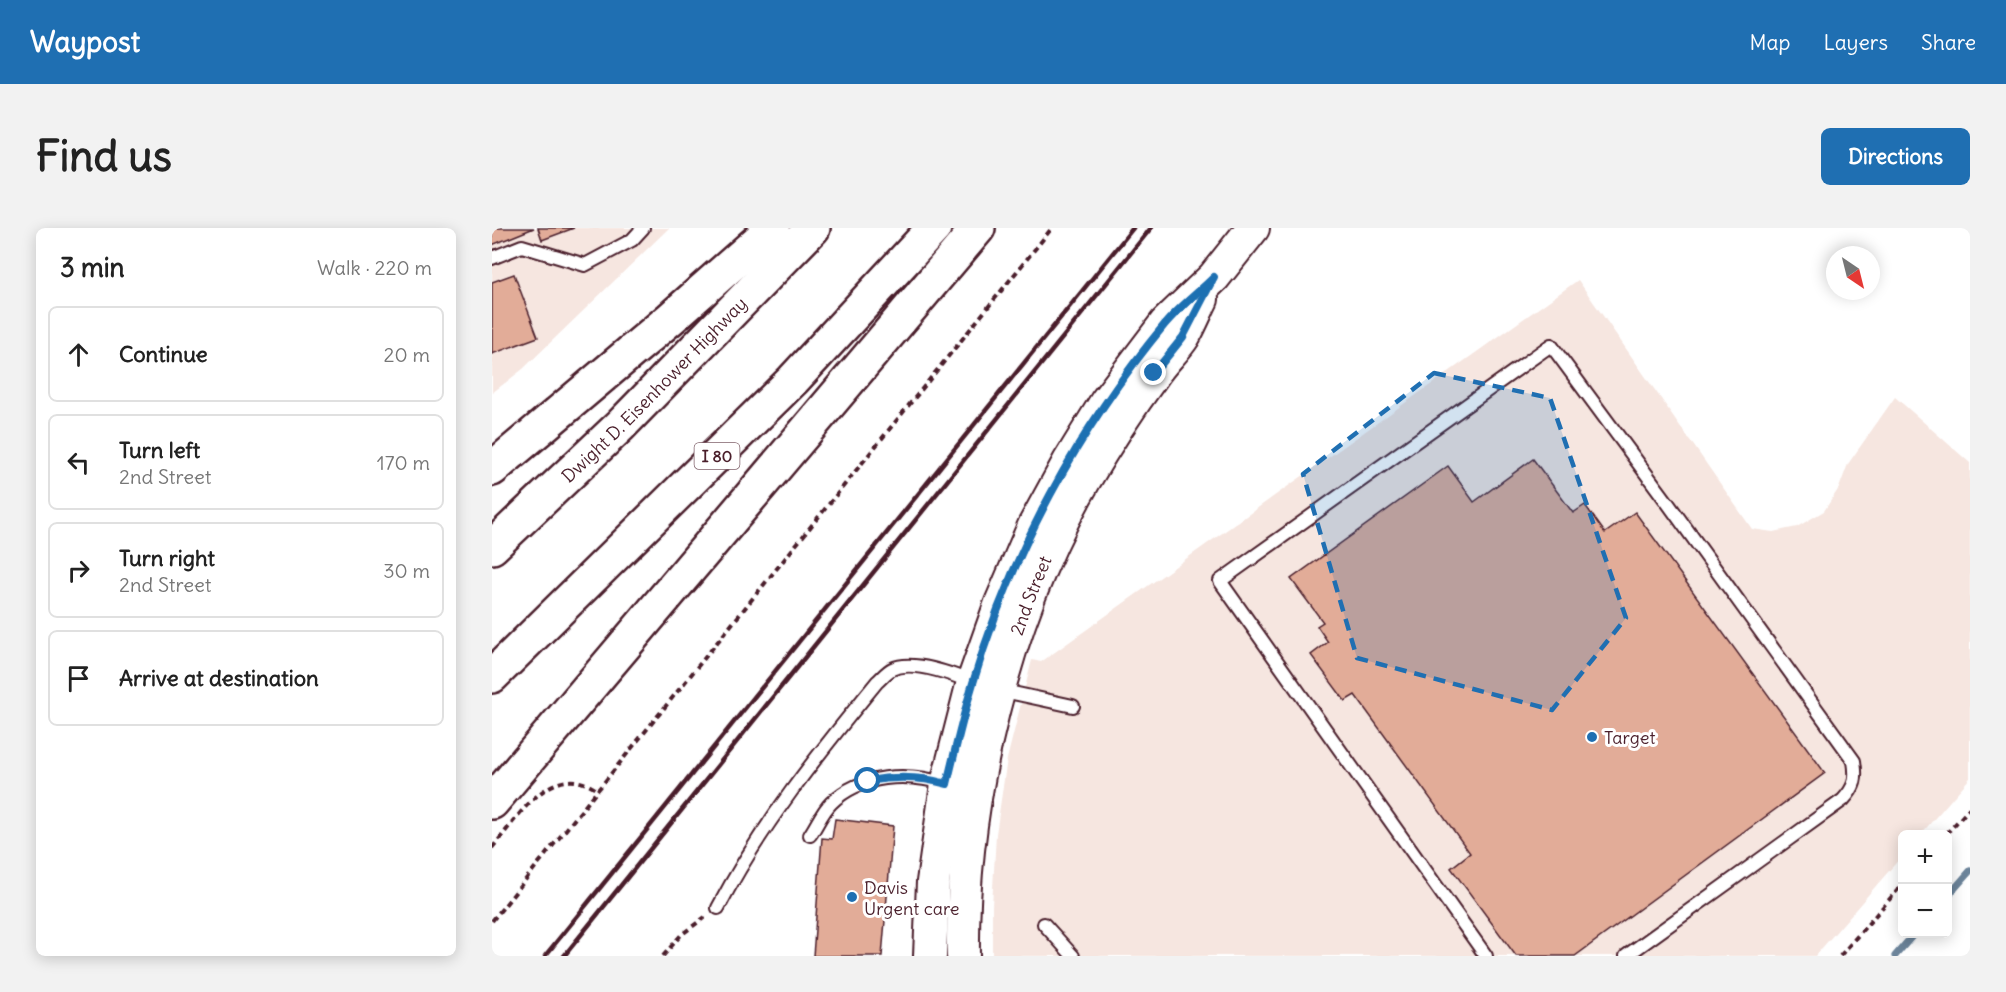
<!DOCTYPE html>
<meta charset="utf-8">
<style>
:root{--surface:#fff;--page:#f2f2f2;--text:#222;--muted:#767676;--line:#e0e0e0;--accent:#1f6fb2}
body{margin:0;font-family:Delius,sans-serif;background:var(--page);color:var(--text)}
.controls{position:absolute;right:18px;bottom:18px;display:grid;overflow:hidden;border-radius:9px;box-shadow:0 3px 15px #0003}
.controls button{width:54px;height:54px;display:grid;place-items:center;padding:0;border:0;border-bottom:2px solid var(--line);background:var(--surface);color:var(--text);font:30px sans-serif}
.compass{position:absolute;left:1334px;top:18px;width:54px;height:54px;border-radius:50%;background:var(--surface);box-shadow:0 3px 15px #0003;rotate:145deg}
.stop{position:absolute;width:18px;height:18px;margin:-14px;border:4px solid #1f6fb2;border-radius:50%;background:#fff}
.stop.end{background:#1f6fb2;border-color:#fff;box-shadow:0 2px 6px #0008}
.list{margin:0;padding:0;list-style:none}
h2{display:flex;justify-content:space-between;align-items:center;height:78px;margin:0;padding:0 24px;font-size:26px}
h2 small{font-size:20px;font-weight:400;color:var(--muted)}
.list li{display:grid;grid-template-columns:39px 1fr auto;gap:18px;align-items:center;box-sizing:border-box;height:96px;margin:0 12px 12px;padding:0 12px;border:2px solid var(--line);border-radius:9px}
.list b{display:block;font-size:22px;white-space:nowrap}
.list p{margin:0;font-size:20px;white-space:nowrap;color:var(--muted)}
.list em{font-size:20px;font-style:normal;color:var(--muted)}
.icon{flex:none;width:33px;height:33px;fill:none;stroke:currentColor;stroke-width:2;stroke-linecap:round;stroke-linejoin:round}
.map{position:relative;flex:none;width:1478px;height:728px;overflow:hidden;border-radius:9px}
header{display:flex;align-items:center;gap:36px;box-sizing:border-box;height:84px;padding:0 30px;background:var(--accent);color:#fff}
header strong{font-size:28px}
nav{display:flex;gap:33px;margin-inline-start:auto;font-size:21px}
.intro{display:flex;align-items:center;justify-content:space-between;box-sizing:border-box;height:144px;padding:0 36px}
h1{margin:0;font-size:42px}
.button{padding:15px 27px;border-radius:9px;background:var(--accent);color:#fff;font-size:21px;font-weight:700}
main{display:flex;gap:36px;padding:0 36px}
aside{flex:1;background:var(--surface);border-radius:9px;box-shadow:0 3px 15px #0003}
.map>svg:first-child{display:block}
</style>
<header>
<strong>Waypost</strong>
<nav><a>Map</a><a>Layers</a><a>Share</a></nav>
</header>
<div class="intro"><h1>Find us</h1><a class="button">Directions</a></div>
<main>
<aside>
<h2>3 min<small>Walk · 220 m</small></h2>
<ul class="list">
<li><svg class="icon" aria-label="ahead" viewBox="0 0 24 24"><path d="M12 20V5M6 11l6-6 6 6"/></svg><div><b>Continue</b></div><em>20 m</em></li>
<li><svg class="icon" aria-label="left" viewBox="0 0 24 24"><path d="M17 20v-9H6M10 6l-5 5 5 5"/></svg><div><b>Turn left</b><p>2nd Street</p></div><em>170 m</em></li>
<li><svg class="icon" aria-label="right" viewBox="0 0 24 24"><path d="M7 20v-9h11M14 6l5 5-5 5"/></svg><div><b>Turn right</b><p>2nd Street</p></div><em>30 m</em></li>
<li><svg class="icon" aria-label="arrive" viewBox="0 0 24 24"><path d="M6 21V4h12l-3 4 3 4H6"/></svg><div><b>Arrive at destination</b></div></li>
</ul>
</aside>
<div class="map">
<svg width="1478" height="728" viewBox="0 0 1478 728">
<rect width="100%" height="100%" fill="#fff"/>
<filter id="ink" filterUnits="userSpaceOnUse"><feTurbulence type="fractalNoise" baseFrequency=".0167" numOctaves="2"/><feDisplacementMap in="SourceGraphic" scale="12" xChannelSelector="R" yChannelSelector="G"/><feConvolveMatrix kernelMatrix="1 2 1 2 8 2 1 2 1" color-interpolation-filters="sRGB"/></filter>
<g filter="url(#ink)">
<g fill="#f6e6e0">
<path d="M0 0H177L31 141 0 165Z"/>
<path d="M1086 52 1260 301 1281 304 1305 299 1332 283 1347 260 1356 236 1403 169 1478 235V550L1429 606H1410V628L1323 728H500V678L504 606 515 531 540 432 549 434Z"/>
</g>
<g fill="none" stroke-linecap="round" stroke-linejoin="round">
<g stroke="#6c849a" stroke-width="7">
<path d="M1456 668 1478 643"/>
<path d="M1403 728 1422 706"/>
</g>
</g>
<g fill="#e2ac98" stroke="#4a1f2b" stroke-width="1.5">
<path d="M0 0H42L0 17Z"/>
<path d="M46 0H82L50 12Z"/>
<path d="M22 46 46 109 0 126V54Z"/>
<path d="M1041 231 1081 285 1093 277 1113 305 1143 284 1333 545 1083 728H1024L959 640 978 625 863 467 853 473 819 427 836 414 825 398 831 394 799 351 956 238 982 274Z"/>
<path d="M343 591 401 598 390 728H321L330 610 340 611Z"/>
</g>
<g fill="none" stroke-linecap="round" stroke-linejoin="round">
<defs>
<g id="service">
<path d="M0 30 30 18 93 37 140 12 151 0"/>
<path d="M507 462 581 478"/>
<path d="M318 607C325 597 330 584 339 575 369 546 415 544 454 556"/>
<path d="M226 680C269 597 326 526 385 454 390 450 394 444 400 441 420 431 460 446 480 454"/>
<path d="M552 696 581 728"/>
<path d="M994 728 728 353 1059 117 1175 274 1362 533C1365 551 1363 559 1351 572L1134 728"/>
</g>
<g id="tertiary">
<path d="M438 728 441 654 455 556 481 454 509 375 542 298 577 234 614 174 674 95 722 49 761 0"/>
<path id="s1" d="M471 728C469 571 513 389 592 253 613 217 636 181 661 147 670 133 683 122 692 108 699 96 704 83 710 71"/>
</g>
<g id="motorway">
<path d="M0 241 178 91 281 0"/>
<path id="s2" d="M0 319 128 198 321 0"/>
<path d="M0 448 301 152 442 0"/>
<path d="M0 574 486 0"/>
</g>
</defs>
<use href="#service" stroke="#4a1f2b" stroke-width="16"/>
<use href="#tertiary" stroke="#4a1f2b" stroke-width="36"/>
<use href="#motorway" stroke="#4a1f2b" stroke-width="38"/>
<g stroke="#4a1f2b" stroke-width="4" stroke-dasharray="6 4.5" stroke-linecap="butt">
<path d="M1454 606 1478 580"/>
<path d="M0 620C26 590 59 530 105 562"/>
<path d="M0 693 560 0"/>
<path d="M171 728 189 707 213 689"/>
<path d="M1348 728 1410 657"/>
</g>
<use href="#service" stroke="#fff" stroke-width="12"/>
<use href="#tertiary" stroke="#fff" stroke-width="32"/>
<use href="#motorway" stroke="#fff" stroke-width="33"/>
<g stroke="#4a1f2b" stroke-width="4.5">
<path d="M53 728 641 0"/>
<path d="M72 728 659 0"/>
</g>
</g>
</g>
<g fill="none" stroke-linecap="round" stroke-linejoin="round" filter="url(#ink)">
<path stroke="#1f6fb2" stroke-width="8" d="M376 553C403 548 428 548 455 556 463 522 471 488 481 455 519 325 586 201 673 96 687 79 706 65 722 49L691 109 662 145"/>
</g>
<path fill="#1f6fb2" fill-opacity="0.2" stroke="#1f6fb2" stroke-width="4.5" stroke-dasharray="12 8" stroke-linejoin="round" d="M942 145 1058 170 1134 390 1060 482 865 430 811 246Z"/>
<g fill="#1f6fb2" stroke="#fff" stroke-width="2">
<circle cx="1100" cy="509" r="6"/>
<circle cx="360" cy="669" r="6"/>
</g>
<g text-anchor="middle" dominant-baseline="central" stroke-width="6" stroke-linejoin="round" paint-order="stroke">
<rect fill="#fff" stroke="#80626b" stroke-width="1.5" x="202.5" y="215" width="45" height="26" rx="4.5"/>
<g font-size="16" font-weight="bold" fill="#4a1f2b">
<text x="225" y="228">I 80</text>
</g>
<g font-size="18" fill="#4a1f2b" stroke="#fff">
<text stroke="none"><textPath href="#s2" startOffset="226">Dwight D. Eisenhower Highway</textPath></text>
<text stroke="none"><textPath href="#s1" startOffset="369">2nd Street</textPath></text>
</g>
<g font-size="18" fill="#4a1f2b" stroke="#fff" text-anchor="start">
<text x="1112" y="509">Target</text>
<text x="372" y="659">Davis<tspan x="372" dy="21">Urgent care</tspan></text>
</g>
</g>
</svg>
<div class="controls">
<button>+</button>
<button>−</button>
</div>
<svg class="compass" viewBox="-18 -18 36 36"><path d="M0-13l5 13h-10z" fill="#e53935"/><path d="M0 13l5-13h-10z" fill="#767676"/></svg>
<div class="stop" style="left:376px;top:553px"></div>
<div class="stop end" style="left:662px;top:145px"></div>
</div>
</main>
